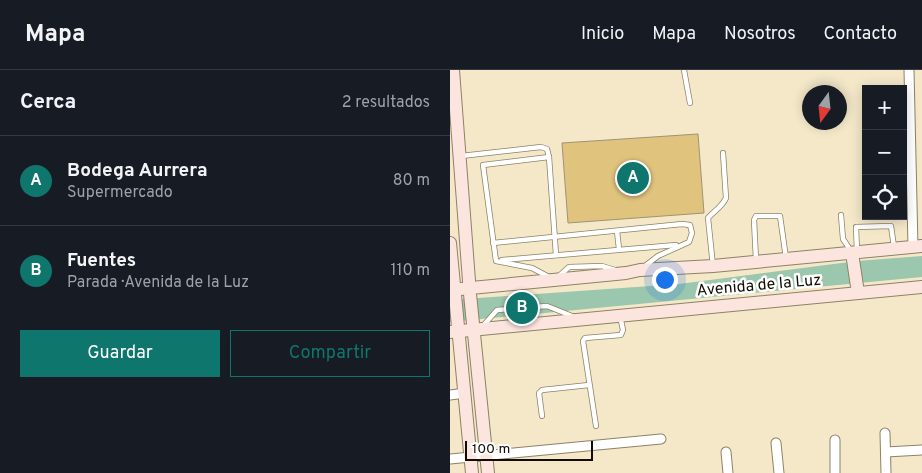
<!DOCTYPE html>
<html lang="es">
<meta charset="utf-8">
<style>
:root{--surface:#171b24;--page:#20242c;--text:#f1f3f6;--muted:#9ea1a6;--line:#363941;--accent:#0f766e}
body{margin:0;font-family:Overpass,sans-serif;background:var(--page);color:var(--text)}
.controls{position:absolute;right:15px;top:15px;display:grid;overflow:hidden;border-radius:0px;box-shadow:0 2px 12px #0003}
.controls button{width:45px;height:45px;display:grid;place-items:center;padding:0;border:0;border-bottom:1px solid var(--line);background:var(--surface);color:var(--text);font:25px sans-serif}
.compass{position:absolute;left:352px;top:15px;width:45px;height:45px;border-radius:50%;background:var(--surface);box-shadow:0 2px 12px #0003;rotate:195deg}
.scale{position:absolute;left:15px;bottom:12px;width:128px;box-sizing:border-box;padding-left:5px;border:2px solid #100c03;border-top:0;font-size:14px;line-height:18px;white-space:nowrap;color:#100c03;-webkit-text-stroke:4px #fff;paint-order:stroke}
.you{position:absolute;left:214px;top:209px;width:18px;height:18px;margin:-12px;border:4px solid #fff;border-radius:50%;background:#1a73e8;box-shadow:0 0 0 8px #1a73e833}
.badge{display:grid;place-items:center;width:32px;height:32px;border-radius:50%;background:var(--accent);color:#fff;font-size:16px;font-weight:700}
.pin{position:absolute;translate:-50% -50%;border:2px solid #fff;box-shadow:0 1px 5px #0006}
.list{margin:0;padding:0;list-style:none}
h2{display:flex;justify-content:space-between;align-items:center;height:65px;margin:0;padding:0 20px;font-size:21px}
h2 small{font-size:16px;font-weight:400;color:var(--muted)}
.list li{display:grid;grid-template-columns:32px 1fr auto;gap:15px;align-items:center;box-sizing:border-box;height:90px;padding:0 20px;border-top:1px solid var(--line)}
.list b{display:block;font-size:19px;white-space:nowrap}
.list p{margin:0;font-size:16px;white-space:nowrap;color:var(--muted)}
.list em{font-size:16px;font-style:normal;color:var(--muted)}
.actions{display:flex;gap:10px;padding:15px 20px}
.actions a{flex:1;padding:11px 0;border:1px solid var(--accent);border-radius:0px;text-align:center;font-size:18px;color:var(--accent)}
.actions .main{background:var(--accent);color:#fff}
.icon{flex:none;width:28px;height:28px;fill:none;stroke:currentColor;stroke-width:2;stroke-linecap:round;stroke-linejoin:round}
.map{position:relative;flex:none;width:472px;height:403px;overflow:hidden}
header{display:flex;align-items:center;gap:30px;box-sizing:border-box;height:70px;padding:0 25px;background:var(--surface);border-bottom:1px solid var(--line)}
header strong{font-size:24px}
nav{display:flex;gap:28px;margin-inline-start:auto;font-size:18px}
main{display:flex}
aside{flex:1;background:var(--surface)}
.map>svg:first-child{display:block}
</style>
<header>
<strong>Mapa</strong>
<nav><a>Inicio</a><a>Mapa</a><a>Nosotros</a><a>Contacto</a></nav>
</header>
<main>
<aside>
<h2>Cerca<small>2 resultados</small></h2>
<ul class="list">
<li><span class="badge">A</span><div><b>Bodega Aurrera</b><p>Supermercado</p></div><em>80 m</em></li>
<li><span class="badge">B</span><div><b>Fuentes</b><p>Parada · Avenida de la Luz</p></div><em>110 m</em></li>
</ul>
<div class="actions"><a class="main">Guardar</a><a>Compartir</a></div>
</aside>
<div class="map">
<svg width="472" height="403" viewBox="0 0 472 403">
<rect width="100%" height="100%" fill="#f4e8c9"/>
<path fill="#9ac7ad" d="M472 186V207L0 252V230L229 214 407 191Z"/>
<path fill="#e0c47d" stroke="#9f9376" d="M248 64 254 143 118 153 112 73Z"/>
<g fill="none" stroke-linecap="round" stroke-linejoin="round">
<defs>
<g id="lane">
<path d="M234 0 240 33"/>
<path d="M11 86 91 77 97 79 99 87 106 185"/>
<path d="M391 145 393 169 401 181"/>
<path d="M167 161 169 179"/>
<path d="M43 173 232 154 240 155 242 163 239 172 208 186 195 196"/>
<path d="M407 181 406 157 441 156 444 177"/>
<path d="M52 190 226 175"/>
<path d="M306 190 304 150 306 146H330L336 188"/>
<path d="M263 196 258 148C264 141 272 137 276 128L273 83"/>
<path d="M109 206 119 197 152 196 165 200"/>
<path d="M99 207 82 198 46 191 33 95 99 87"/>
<path d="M32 257 47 240 97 236 122 246"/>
<path d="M92 346 89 323 92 320 139 315"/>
<path d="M146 356 133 271 135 268 171 265 173 260 170 246"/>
</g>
<g id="street">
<path d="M459 0 463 177"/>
<path d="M0 325 15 323"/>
<path d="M435 363 436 403"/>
<path d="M385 370V403"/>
<path d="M326 373 329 403"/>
<path d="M276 382 278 403"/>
<path d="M436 382 472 380"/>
<path d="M0 389 211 369"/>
</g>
<g id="secondary">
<path d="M3 0 20 224 38 403"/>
<path d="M0 173 22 403"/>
<path d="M402 183 408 223"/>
<path d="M0 220 176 203 190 200 263 196 472 176"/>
<path d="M0 262 472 217"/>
</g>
</defs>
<use href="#lane" stroke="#8d8266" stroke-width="6"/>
<use href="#street" stroke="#8d8266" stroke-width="11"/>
<use href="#secondary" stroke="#8d8266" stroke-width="14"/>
<use href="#lane" stroke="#fff" stroke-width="4.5"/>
<use href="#street" stroke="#fff" stroke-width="9"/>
<use href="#secondary" stroke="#fce5de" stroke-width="12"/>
</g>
<g text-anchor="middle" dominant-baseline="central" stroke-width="5" stroke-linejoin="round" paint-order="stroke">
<g font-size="16" fill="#100c03" stroke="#fff">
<text transform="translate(309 216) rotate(-5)">Avenida de la Luz</text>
</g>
</g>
</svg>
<div class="controls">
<button>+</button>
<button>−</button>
<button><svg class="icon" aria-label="locate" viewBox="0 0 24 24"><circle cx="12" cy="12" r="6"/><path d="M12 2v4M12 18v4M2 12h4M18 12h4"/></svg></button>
</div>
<svg class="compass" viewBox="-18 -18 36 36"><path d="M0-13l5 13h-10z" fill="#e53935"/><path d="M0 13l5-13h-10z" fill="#9ea1a6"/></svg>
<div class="scale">100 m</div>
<div class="you"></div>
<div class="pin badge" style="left:183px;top:108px">A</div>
<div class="pin badge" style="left:72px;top:238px">B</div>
</div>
</main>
